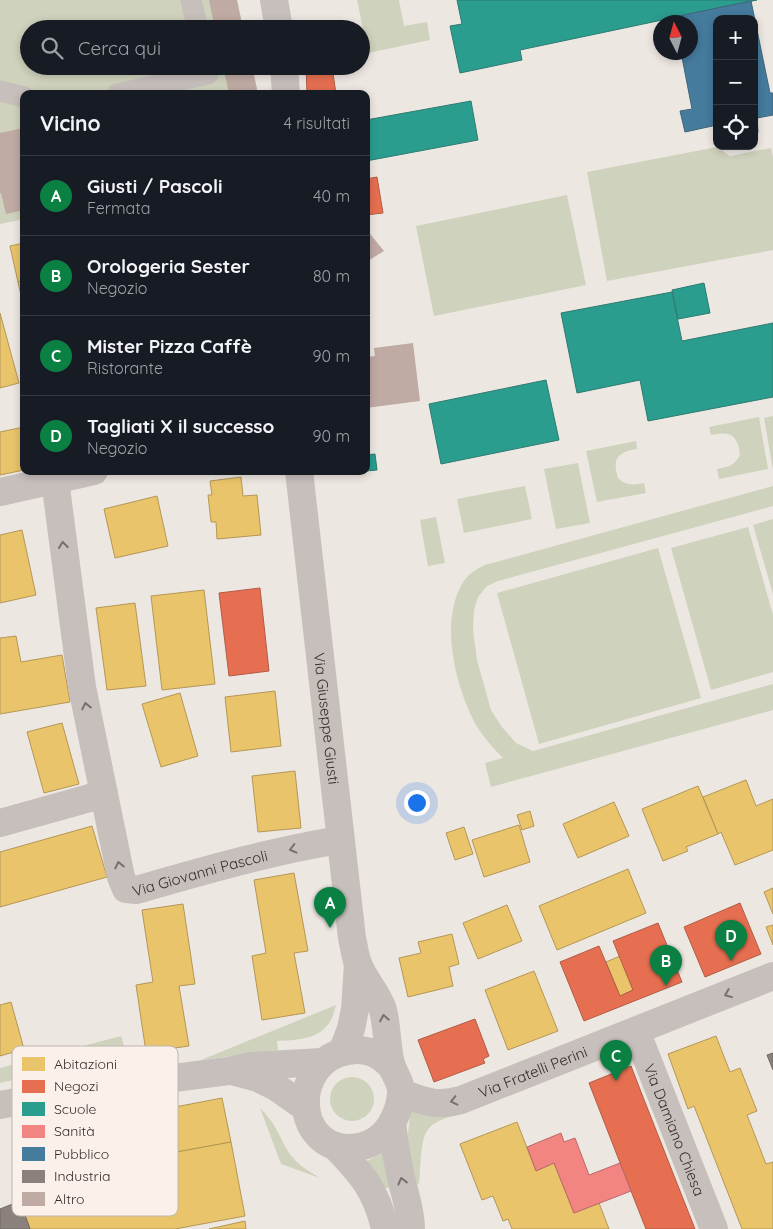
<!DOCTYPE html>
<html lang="it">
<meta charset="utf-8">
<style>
:root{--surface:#171b24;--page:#20242c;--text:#f1f3f6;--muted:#9ea1a6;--line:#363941;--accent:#0b8043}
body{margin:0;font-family:Quicksand,sans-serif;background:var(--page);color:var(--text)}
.controls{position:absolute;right:15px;top:15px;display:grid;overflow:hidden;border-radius:10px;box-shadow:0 2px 8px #0003}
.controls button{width:45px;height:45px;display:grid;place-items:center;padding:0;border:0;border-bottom:1px solid var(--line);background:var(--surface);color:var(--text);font:25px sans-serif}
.compass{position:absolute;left:653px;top:15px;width:45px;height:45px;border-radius:50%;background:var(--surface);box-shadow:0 2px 8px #0003;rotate:354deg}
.you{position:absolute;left:416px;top:802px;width:18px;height:18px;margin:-12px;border:4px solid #fff;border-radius:50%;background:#1a73e8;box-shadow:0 0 0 8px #1a73e833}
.badge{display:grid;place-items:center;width:32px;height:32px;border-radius:50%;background:var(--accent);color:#fff;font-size:16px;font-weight:700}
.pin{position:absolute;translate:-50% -41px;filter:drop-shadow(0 1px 2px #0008)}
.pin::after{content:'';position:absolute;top:26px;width:18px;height:15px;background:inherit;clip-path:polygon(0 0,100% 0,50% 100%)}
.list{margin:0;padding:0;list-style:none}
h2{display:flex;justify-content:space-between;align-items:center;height:65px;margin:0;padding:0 20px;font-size:21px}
h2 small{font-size:16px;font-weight:400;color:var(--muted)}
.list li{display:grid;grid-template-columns:32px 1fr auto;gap:15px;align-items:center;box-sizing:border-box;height:80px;padding:0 20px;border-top:1px solid var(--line)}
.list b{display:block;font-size:19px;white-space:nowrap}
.list p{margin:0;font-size:16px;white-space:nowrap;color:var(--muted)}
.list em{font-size:16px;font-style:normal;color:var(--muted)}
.icon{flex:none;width:28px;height:28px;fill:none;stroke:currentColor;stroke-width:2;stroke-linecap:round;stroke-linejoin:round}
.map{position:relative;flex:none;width:773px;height:1229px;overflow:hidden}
.search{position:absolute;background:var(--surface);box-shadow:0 2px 8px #0003;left:20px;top:20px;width:350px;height:55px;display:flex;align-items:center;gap:12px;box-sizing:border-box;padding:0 18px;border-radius:28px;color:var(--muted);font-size:19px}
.panel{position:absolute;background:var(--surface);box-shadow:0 2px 8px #0003;left:20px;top:90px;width:350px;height:385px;border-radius:10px}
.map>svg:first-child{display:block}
</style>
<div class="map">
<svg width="773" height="1229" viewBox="0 0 773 1229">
<rect width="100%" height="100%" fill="#ede7e2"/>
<g fill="#cfd2bc">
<path d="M0 0H237L243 29H29V66H252L258 94H24V219L0 224Z"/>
<path d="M357 0H399L404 26 427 22 430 40 368 53Z"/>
<path d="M717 147 730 156 771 148 773 157V250L607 281 587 172Z"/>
<path d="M567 195 586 285 434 316 416 226Z"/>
<path d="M773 416V470L764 418Z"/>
<path d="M759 417 768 469 719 479 717 469C728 467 734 466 740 455 738 434 729 431 711 435L709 427Z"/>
<path d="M636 441 637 449C618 452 612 458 618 478 626 486 634 485 644 483L646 493 597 502 586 451Z"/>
<path d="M578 463 590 523 556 529 544 469Z"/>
<path d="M525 486 532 519 464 533 457 499Z"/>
<path d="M773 486V506L498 581 487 586 478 597 474 610 473 630 477 660 491 710 502 727 516 743 533 751 773 684V710L491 787 485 763 503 758C493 748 484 738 476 725 456 688 438 620 464 581 469 573 477 569 485 565Z"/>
<path d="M436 517 445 563 428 566 420 520Z"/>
<path d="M773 519V594L753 525Z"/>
<path d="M748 527 773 615V672L711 690 671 548Z"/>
<path d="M658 548 701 698 539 744 497 593Z"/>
<path d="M336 1005C334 1011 333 1018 329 1023 318 1040 295 1040 277 1041L278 1050 201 1060Z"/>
<path d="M121 1036 131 1070 91 1068 22 1078 0 1083V1068Z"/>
<circle cx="352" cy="1099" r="22"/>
<path d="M260 1108C266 1114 271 1120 275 1127 281 1137 285 1149 294 1159 301 1167 311 1172 320 1178L281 1164Z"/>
<path d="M411 1108 459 1114C450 1117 437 1120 430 1127 419 1137 421 1170 419 1184L416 1183 407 1141Z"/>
<path d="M385 1151 393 1186 384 1189 367 1161Z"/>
</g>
<g fill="#e9c46a" stroke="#b49756">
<path d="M24 243V281L18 282 10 246Z"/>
<path d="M24 281V308L18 282Z"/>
<path d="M0 313 19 383 0 388Z"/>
<path d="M24 427V470L0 475V432Z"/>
<path d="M241 477 243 496 257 495 261 535 217 539 216 522H211L208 495H212L210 481Z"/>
<path d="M157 496 168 546 115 558 104 509Z"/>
<path d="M22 530 36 595 0 603V535Z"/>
<path d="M204 590 215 684 162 690 151 596Z"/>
<path d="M135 603 146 686 107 690 96 608Z"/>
<path d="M16 636 21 662 62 655 70 702 0 714V638Z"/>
<path d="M275 691 281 746 231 752 225 697Z"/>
<path d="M180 693 198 756 161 767 142 704Z"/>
<path d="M62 723 79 784 44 793 27 732Z"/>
<path d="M295 771 301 828 258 832 252 776Z"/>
<path d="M746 780 756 806 773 799V850L735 865 721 832 718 834 703 797Z"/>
<path d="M698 786 718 834 686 847 688 851 663 861 642 809Z"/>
<path d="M614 802 629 836 578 858 563 824Z"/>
<path d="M530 811 534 826 522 830 517 815Z"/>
<path d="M519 825 530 862 484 877 472 840Z"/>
<path d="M92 826 107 877 0 907V852Z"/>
<path d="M464 827 473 854 455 860 446 833Z"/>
<path d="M628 869 646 913 557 950 539 906Z"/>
<path d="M294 873 308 951 294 953 305 1013 262 1020 252 956 266 953 254 880Z"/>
<path d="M773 888V914L764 892Z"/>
<path d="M183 904 195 984 179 986 189 1046 146 1052 136 985 153 982 142 910Z"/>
<path d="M507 905 522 941 478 959 463 923Z"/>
<path d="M773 925V945L766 927Z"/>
<path d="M452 934 459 964 449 967 453 986 408 997 399 958 421 953 418 942Z"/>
<path d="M620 956 633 990 620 996 606 962Z"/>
<path d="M534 971 558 1031 508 1050 485 990Z"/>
<path d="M11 1002 24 1049 0 1056V1005Z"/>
<path d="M716 1036 730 1072 740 1068 757 1111 747 1115 766 1164 773 1162V1229H742L694 1106 688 1109 668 1054Z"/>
<path d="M222 1098 231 1142 86 1169 81 1125Z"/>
<path d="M517 1122 536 1171 554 1163 574 1213 599 1203 609 1229H512L508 1219 503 1221 493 1196 482 1200 460 1144Z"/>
<path d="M231 1142 245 1216 175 1229H30L13 1182Z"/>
<path d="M245 1221 246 1229H209Z"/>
</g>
<g fill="#e76f51" stroke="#b25b45">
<path d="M306 66H332L336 94H307Z"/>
<path d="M377 177 383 213 366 215V179Z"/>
<path d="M260 588 269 671 229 676 219 593Z"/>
<path d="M740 903 761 954 705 977 684 927Z"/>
<path d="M658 923 682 982 584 1021 560 962 599 946 620 996 633 990 613 941Z"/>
<path d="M475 1019 489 1056 483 1059 485 1063 434 1082 418 1040Z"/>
<path d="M631 1066 641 1092 695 1229H646L631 1191 589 1083Z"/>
</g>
<g fill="#2a9d8f" stroke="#2e7b70">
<path d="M457 0H757L520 50 522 60 460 73 450 26 462 24Z"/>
<path d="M471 101 478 140 366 161V120Z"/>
<path d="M704 283 710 313 678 319 672 290Z"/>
<path d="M672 292 682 341 773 323V397L648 421 640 380 577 393 561 313Z"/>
<path d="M546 380 559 440 441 464 429 404Z"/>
<path d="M375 454 377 470 366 471V455Z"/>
<path d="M336 471H362L336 474Z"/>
</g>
<path fill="#f28482" stroke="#ba6a67" d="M561 1133 564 1142 575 1138 589 1175 620 1163 631 1191 574 1213 554 1163 536 1171 527 1147Z"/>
<path fill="#457b9d" stroke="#41647a" d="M751 1 770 93H773V115L757 118 758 132 754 141V19H717V125L685 132 680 111 692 109 681 52H690V22H675L674 17Z"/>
<g fill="#8a817c" stroke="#716863">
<path d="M773 1053V1070L767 1055Z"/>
<path d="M20 1201 30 1229H0V1209Z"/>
</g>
<g fill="#c0aaa4">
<path d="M209 0H237L243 29H215Z"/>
<path d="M223 66H252L258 94H229Z"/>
<path d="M24 128V210L6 214 1 193H0V133Z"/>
<path d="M366 229 384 251 366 262Z"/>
<path d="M413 343 420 401 366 408V357L375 356 374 348Z"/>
</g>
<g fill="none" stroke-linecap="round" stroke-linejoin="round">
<g stroke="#c6bfbb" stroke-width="21">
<path d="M191 0 198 29"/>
<path d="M0 91 24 97"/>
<path d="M117 94 208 74 207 66"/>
</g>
<g stroke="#c6bfbb" stroke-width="28">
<path id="s1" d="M55 480 82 687 121 877 126 889 136 890C203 871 271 851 340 840"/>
<path d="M0 492 94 471"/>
<path d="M0 823 104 794"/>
<path id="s2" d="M636 1031 714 1229"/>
<path d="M235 1072 258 1078 276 1087 306 1108"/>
<path d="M0 1105 81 1090 228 1071 251 1066 322 1062"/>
</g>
<g stroke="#c6bfbb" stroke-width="28">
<path d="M274 0 279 29"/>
<path d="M284 66 286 94"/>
<path id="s3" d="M299 471 352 938C354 946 355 956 358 964 364 979 376 992 382 1007 388 1024 386 1050 392 1067 395 1075 401 1082 401 1092 401 1101 397 1113 393 1121 384 1138 369 1147 350 1148 293 1149 290 1061 348 1051 366 1047 379 1054 392 1067"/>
<path d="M342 1052 351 1029 355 1009 358 964"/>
<path id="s4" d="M401 1093C423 1101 437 1107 461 1100L773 976"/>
<path d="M392 1123C394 1142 397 1160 401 1178 405 1195 411 1211 411 1229"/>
<path d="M335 1146C361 1173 377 1191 385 1229"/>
</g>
</g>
<defs><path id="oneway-chevron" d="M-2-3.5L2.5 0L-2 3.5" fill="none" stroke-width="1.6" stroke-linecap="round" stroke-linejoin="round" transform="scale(1.25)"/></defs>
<g stroke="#776f6b">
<use href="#oneway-chevron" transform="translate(63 545) rotate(-97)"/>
<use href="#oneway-chevron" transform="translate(86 706) rotate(-102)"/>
<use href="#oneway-chevron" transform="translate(293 849) rotate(166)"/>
<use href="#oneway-chevron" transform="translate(119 865) rotate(-102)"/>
<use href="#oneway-chevron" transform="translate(728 994) rotate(158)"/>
<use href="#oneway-chevron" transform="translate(384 1018) rotate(-100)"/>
<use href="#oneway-chevron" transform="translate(454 1101) rotate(167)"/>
<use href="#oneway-chevron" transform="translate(402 1181) rotate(-104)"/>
</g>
<g text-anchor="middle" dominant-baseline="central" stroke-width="5" stroke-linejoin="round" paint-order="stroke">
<g font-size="15" fill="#372d29" stroke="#f9f1ea">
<text stroke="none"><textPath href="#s3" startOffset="249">Via Giuseppe Giusti</textPath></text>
<text stroke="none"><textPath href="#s1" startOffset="492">Via Giovanni Pascoli</textPath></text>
<text stroke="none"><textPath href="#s4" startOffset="139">Via Fratelli Perini</textPath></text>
<text stroke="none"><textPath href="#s2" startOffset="106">Via Damiano Chiesa</textPath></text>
</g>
</g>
<rect x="12" y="1046" width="166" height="170" rx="8" fill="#f9f1ea" stroke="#bfb6b0" stroke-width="1"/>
<rect x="22" y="1057" width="23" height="14" fill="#e9c46a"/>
<rect x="22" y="1080" width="23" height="13" fill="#e76f51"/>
<rect x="22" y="1102" width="23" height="14" fill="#2a9d8f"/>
<rect x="22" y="1125" width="23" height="13" fill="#f28482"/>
<rect x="22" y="1147" width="23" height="14" fill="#457b9d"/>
<rect x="22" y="1170" width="23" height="13" fill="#8a817c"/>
<rect x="22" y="1192" width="23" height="14" fill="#c0aaa4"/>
<g font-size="14" fill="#372d29">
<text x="54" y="1069">Abitazioni</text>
<text x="54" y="1091">Negozi</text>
<text x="54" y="1114">Scuole</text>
<text x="54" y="1136">Sanità</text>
<text x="54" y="1159">Pubblico</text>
<text x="54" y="1181">Industria</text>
<text x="54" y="1204">Altro</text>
</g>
</svg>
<div class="controls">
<button>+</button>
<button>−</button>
<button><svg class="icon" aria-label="locate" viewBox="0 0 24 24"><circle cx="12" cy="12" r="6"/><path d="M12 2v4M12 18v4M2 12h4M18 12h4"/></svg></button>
</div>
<svg class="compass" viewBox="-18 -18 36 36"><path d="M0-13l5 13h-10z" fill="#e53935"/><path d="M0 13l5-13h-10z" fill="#9ea1a6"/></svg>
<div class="you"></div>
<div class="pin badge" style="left:330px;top:928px">A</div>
<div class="pin badge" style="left:666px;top:986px">B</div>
<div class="pin badge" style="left:616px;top:1081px">C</div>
<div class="pin badge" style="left:731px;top:961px">D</div>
<div class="search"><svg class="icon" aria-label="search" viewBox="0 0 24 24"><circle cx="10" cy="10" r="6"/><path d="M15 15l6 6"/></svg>Cerca qui</div>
<section class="panel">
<h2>Vicino<small>4 risultati</small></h2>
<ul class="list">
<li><span class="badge">A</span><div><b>Giusti / Pascoli</b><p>Fermata</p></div><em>40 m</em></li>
<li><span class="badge">B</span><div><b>Orologeria Sester</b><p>Negozio</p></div><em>80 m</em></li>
<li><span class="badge">C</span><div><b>Mister Pizza Caffè</b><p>Ristorante</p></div><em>90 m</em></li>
<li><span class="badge">D</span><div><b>Tagliati X il successo</b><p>Negozio</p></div><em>90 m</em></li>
</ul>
</section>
</div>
